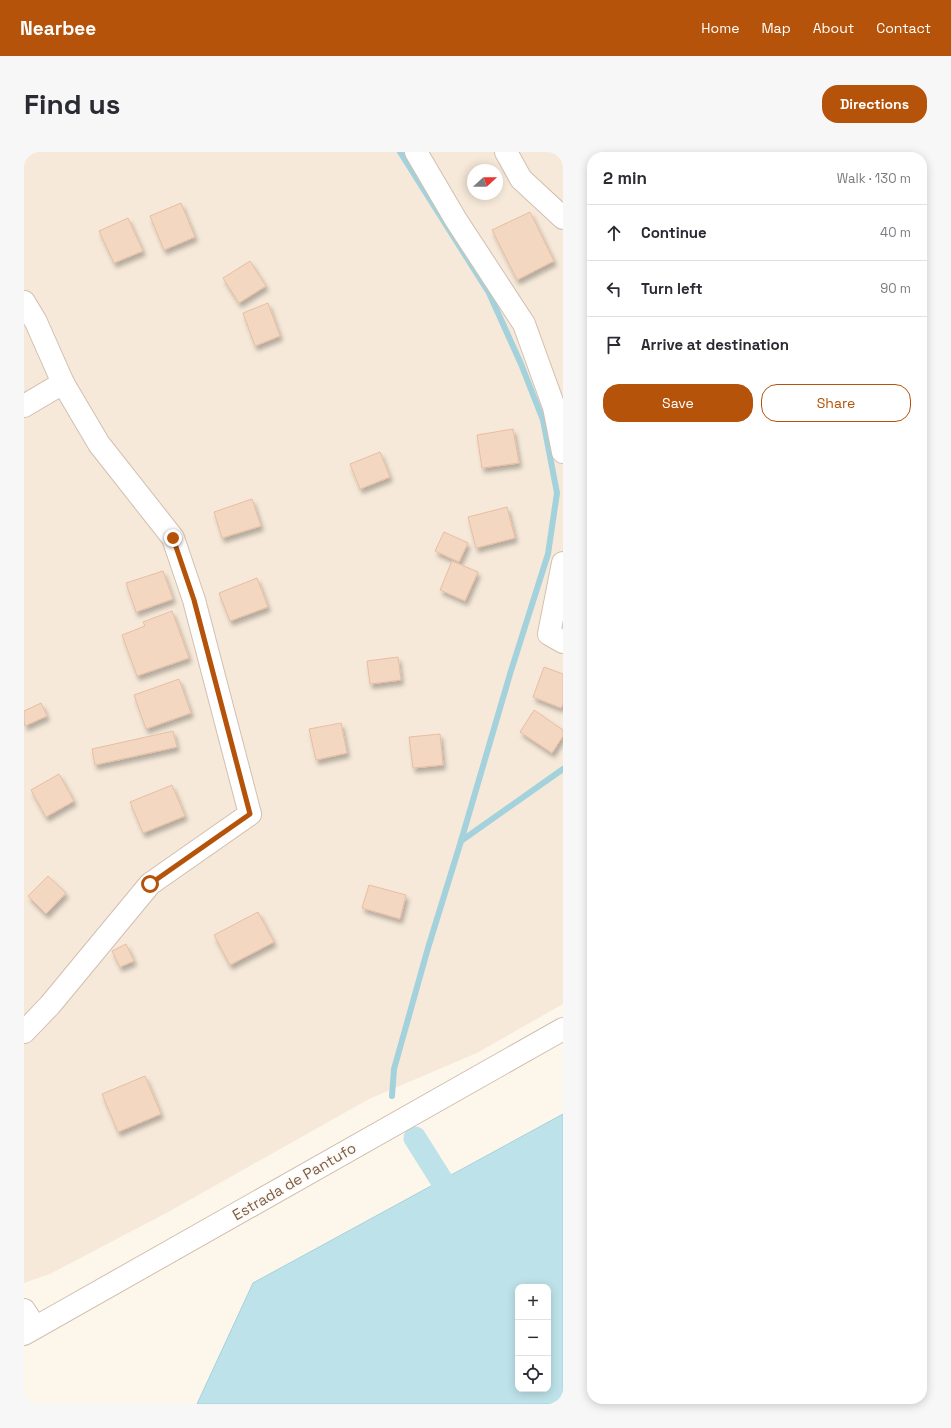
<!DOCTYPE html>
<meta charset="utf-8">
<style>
:root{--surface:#fff;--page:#f7f7f7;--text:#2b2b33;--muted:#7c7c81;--line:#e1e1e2;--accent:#b45309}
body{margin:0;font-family:"Space Grotesk",sans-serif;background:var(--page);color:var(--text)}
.controls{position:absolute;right:12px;bottom:12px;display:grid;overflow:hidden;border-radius:8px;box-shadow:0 2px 10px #0003}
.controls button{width:36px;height:36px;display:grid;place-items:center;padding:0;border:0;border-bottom:1px solid var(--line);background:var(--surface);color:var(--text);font:20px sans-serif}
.compass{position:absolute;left:443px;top:12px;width:36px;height:36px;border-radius:50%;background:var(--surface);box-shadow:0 2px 10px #0003;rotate:69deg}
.stop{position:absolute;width:12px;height:12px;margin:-9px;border:3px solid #b45309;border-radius:50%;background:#fff}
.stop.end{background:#b45309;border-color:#fff;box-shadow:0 1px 4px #0008}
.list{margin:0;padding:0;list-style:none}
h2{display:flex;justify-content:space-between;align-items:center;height:52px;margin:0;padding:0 16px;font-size:17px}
h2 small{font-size:13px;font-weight:400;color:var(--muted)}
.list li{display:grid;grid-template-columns:26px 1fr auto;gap:12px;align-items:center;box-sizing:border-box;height:56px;padding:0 16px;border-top:1px solid var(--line)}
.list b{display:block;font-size:15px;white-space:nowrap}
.list em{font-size:13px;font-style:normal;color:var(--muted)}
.actions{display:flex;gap:8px;padding:12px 16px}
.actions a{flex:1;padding:9px 0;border:1px solid var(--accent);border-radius:16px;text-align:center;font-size:14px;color:var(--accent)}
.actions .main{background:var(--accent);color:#fff}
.icon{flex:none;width:22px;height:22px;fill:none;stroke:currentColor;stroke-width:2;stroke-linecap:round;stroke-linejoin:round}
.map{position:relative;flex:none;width:539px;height:1252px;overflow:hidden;border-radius:16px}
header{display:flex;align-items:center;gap:24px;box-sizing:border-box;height:56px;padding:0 20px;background:var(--accent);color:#fff}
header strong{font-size:19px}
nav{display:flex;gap:22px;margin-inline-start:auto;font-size:14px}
.intro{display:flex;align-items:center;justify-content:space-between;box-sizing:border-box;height:96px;padding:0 24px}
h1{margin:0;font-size:28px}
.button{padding:10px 18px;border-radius:16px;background:var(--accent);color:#fff;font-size:14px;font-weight:700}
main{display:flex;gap:24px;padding:0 24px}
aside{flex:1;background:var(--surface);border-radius:16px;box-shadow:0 2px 10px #0003}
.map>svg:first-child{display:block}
</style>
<header>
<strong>Nearbee</strong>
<nav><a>Home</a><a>Map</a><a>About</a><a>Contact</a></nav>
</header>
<div class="intro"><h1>Find us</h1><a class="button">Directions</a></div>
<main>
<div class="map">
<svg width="539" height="1252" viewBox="0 0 539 1252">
<defs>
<filter id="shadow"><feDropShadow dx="2.5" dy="4.5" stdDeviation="2" flood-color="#0004"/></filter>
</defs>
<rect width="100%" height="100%" fill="#fdf7eb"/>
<path fill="#f6e9d9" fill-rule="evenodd" d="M0 0H539V852L453 901 345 947 146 1059 26 1122 0 1131ZM449 18H473V42H449Z"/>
<path fill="#bee2e9" stroke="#a3d2dc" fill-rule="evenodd" d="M539 962V1252H173L229 1131ZM494 1135H524V1237H494Z"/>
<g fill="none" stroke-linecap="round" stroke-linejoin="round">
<g stroke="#a3d2dc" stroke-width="6">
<path d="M437 689 539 617"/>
<path d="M368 944 370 917 404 796 437 689 486 522 524 402 533 341 519 268 497 212 465 141 376 0"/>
</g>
<path stroke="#bee2e9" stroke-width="23" d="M391 986 418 1029"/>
</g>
<g fill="#f4d7c1" stroke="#e8bda1" filter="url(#shadow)">
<path d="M157 51 171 85 140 98 126 64Z"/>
<path d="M506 60 530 109 493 128 468 78Z"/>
<path d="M104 66 119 99 90 111 75 79Z"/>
<path d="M226 109 242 134 215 151 199 126Z"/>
<path d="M244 151 256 184 231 194 219 161Z"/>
<path d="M489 277 495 311 458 316 453 283Z"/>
<path d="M356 300 366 325 336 337 326 312Z"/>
<path d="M228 347 237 374 198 386 190 360Z"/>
<path d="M483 355 491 386 452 396 444 365Z"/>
<path d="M420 380 444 391 435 410 411 399Z"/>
<path d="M428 409 454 420 441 449 416 438Z"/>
<path d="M139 419 149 447 112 460 102 431Z"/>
<path d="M233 426 244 455 206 469 195 441Z"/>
<path d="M148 459 165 506 113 524 98 483 121 474 119 470Z"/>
<path d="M374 505 377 528 346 532 343 509Z"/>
<path d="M520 515 539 522V552L537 556 509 545Z"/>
<path d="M155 527 167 561 122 577 110 543Z"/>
<path d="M17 551 23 564 1 574 0 570V559Z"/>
<path d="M510 558 539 578V584L528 601 496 580Z"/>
<path d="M317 571 323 601 292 608 285 577Z"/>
<path d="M149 579 153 595 71 613 68 597Z"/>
<path d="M416 582 419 613 389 616 385 585Z"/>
<path d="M35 622 50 649 22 665 7 638Z"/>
<path d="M148 633 161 664 119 681 106 650Z"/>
<path d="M24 724 42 741 22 762 4 744Z"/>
<path d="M345 733 382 743 376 767 338 756Z"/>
<path d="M234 760 250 790 206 813 190 783Z"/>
<path d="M102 792 110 809 96 815 88 799Z"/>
<path d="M121 924 137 962 94 980 78 942Z"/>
</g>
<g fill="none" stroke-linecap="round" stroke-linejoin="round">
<defs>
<g id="minor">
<path d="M392 0 432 68 500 172 530 255 539 300"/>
<path d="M482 0 497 27 539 66"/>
<path d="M0 150 12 170 39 231 0 254"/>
<path d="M539 411 525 482 539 490"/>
<path d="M0 880 26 853 126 732 226 662 170 448 149 386 75 292 39 231"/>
</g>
<g id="tertiary">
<path d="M0 1158 11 1175"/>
<path d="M0 1182 539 877"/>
</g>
</defs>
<use href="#minor" stroke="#d2bfaf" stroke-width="24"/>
<use href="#tertiary" stroke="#d2bfaf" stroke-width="24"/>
<use href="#minor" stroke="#fff" stroke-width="22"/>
<use href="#tertiary" stroke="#fff" stroke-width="22"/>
</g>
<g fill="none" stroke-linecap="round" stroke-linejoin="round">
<path stroke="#b45309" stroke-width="5" d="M126 732 226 662 170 448 149 386"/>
</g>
<g text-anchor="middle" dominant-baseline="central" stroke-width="3.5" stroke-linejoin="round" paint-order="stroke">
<g font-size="15" fill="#7b5e4c" stroke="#fffaf3">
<text transform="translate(270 1029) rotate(-30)">Estrada de Pantufo</text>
</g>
</g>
</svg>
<div class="controls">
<button>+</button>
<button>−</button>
<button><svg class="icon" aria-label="locate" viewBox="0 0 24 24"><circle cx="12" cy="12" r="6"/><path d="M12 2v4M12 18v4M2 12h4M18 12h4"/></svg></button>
</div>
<svg class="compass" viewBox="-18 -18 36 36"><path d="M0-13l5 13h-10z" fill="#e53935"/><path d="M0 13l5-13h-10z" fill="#7c7c81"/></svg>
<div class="stop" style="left:126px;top:732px"></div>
<div class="stop end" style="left:149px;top:386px"></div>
</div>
<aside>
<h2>2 min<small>Walk · 130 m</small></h2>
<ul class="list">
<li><svg class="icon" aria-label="ahead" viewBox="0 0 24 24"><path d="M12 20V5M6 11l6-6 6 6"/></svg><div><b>Continue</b></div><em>40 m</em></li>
<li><svg class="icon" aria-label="left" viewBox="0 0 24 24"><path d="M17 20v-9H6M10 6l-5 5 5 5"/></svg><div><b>Turn left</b></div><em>90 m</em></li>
<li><svg class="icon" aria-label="arrive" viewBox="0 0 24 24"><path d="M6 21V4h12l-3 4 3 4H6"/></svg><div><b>Arrive at destination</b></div></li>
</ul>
<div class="actions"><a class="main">Save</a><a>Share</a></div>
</aside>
</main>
